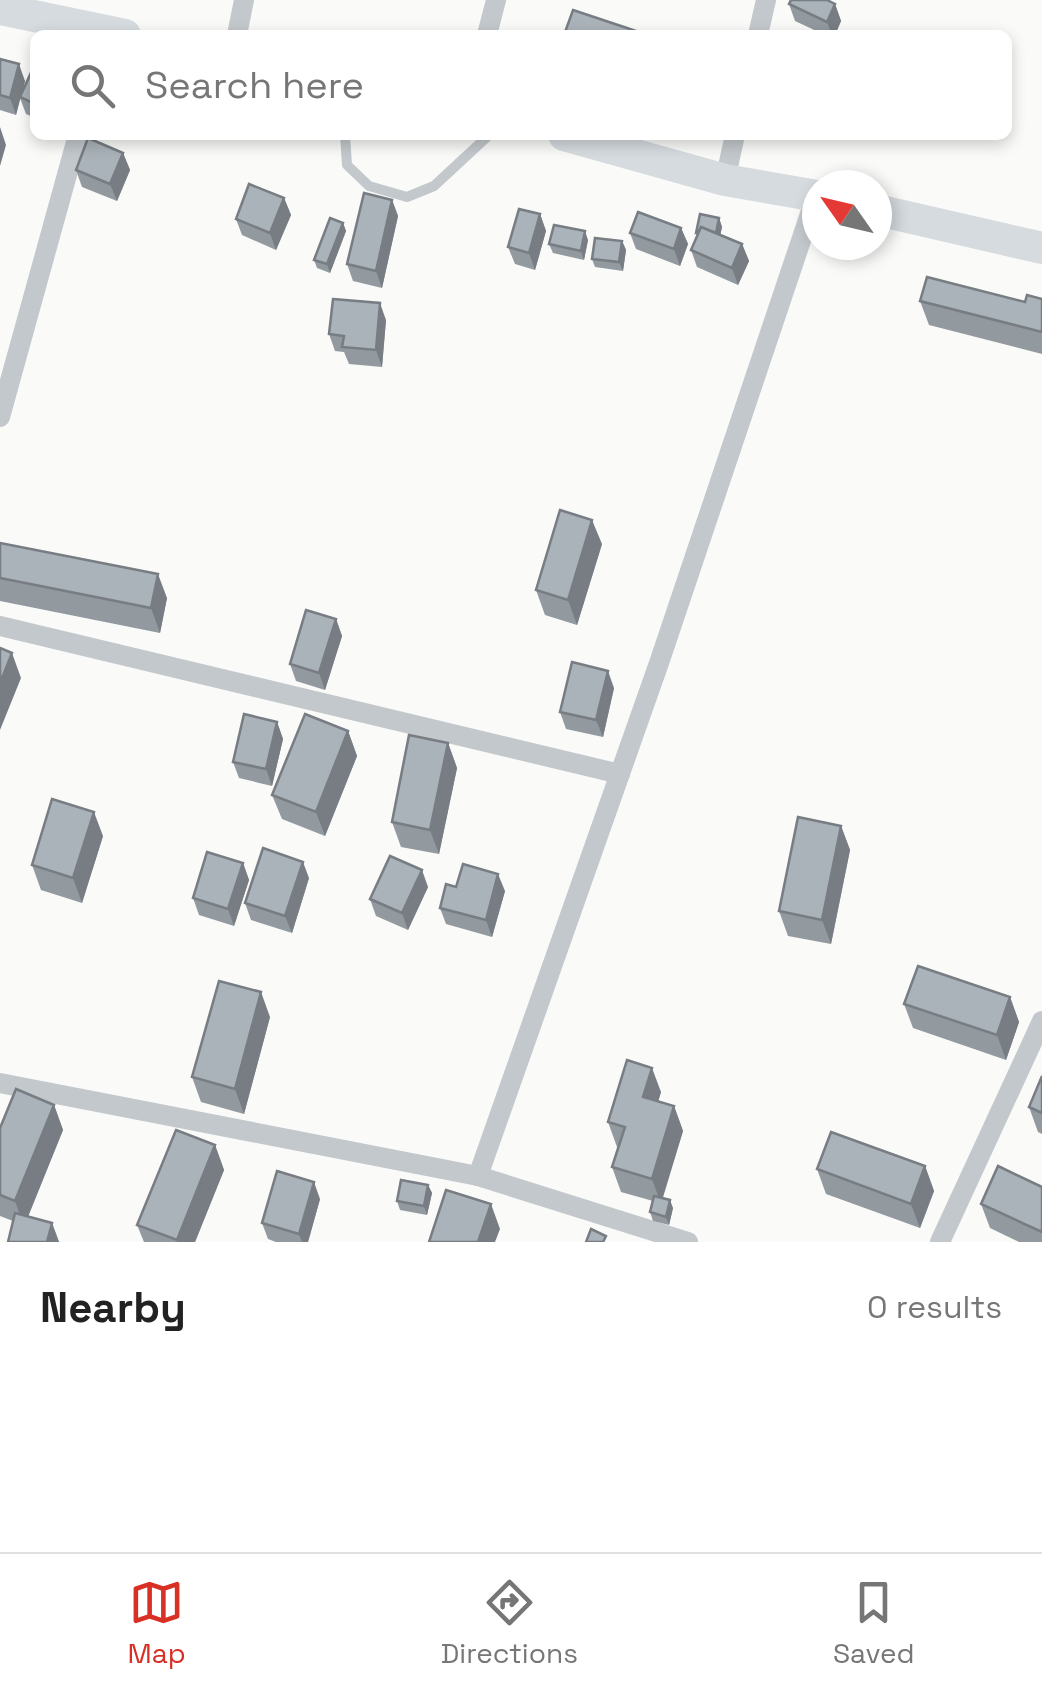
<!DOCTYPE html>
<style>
:root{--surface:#fff;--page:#f2f2f2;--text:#222;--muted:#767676;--line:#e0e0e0;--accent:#d93025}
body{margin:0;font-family:"Space Grotesk",sans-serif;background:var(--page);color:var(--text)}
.compass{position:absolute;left:802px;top:170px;width:90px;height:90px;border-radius:50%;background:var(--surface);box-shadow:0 5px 15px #0003;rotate:304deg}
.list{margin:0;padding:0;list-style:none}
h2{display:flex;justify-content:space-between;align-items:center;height:130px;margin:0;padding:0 40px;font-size:42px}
h2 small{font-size:32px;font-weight:400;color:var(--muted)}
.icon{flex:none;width:55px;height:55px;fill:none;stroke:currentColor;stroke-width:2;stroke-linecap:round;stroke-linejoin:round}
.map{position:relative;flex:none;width:1042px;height:1242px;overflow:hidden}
.search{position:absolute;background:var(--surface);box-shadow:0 5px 15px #0003;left:30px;right:30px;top:30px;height:110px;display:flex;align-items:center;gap:25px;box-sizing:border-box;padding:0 35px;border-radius:15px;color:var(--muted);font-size:38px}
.sheet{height:310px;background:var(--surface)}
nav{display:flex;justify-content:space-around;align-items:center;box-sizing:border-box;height:140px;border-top:2px solid var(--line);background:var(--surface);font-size:28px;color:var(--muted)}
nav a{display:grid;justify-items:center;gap:5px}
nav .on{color:var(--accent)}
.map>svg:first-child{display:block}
</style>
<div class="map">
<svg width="1042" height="1242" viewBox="0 0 1042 1242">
<rect width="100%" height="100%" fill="#fafaf8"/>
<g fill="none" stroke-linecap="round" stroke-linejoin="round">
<path stroke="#c3c8cc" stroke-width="10" d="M345 135 347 165 369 186 407 197 434 186 489 135"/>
<g stroke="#c3c8cc" stroke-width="20">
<path d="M237 35 244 0"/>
<path d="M487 35 496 0"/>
<path d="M758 35 766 0"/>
<path d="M725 180 735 135"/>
<path d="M0 417 78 135"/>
<path d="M0 626 620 774"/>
<path d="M0 1083 478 1176 688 1242"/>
<path d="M478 1176 659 663 816 196"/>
<path d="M940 1242 1042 1021"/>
</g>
<g stroke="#d6dbdf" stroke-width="32">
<path d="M0 9 125 35"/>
<path d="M564 135 725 180 817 196"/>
<path d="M877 210 1042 248"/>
</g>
</g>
<g fill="#929a9f">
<path d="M789 4H835L841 21 835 35H825L795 21Z"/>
<path d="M0 59 25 81 21 94 35 67V118L26 114 20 98 16 115 0 110Z"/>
<path d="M123 153 130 170 117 201 82 187 76 170Z"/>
<path d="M284 198 291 215 276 250 242 235 236 219Z"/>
<path d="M392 200 398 216 382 288 353 281 347 264Z"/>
<path d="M540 214 546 231 535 270 515 264 508 247Z"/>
<path d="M719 218 722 227 720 235 742 244 749 261 738 285 697 267 691 250 697 236 696 233Z"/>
<path d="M343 223 346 231 330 273 317 268 314 260Z"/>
<path d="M681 228 688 244 680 266 636 249 630 233Z"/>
<path d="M588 240 584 260 553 253 549 244Z"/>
<path d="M622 241 626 250 623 271 595 267 592 259Z"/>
<path d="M1042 299V354L929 325 920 301 1025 302Z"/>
<path d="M386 320 382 367 349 364 344 352 335 351 329 334Z"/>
<path d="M0 543 167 598 160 633 0 601Z"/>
<path d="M602 544 577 625 545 615 536 590Z"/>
<path d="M336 619 342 636 325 690 296 681 290 664Z"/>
<path d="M614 688 603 737 566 729 560 712Z"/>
<path d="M277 722 283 739 272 786 239 778 233 762Z"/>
<path d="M348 731 357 756 325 836 282 819 272 795Z"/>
<path d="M448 743 457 768 439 854 401 847 392 822Z"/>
<path d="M841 826 850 850 831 944 788 936 779 911Z"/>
<path d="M103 836 82 903 41 890 32 865Z"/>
<path d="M243 863 249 880 234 926 199 915 193 898Z"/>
<path d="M309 878 292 933 251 920 245 903Z"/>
<path d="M428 887 408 930 376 916 370 899Z"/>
<path d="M456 887 505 891 492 937 446 924 440 908Z"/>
<path d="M1010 997 1019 1022 1006 1060 913 1028 904 1004Z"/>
<path d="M270 1017 244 1114 201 1102 192 1077Z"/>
<path d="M1042 1076V1134L1038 1132 1029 1107Z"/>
<path d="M661 1092 658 1101 674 1106 683 1131 662 1198 673 1208 669 1225 653 1221 650 1212 653 1201 621 1192 612 1167 618 1147H617L608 1122Z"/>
<path d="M54 1105 63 1130 28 1217 52 1223 59 1242H8L13 1221 0 1216V1128Z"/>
<path d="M215 1145 224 1170 195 1242H144L137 1225Z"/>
<path d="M925 1166 934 1191 920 1228 826 1194 817 1169Z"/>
<path d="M428 1185 432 1193 427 1215 400 1210 397 1201Z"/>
<path d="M1042 1187V1242H1019L990 1228 981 1204Z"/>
<path d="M320 1199 308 1242H276L268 1239 262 1223Z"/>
</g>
<g fill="#777d82">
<path d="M835 4 841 21 835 35H832L827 22Z"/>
<path d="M19 64 25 81 16 115 10 98Z"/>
<path d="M0 127 6 145 0 166Z"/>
<path d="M123 153 130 170 117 201 110 184Z"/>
<path d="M284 198 291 215 276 250 270 233Z"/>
<path d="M392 200 398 216 382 288 376 271Z"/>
<path d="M540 214 546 231 535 270 529 253Z"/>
<path d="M719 218 722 227 718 246 715 237Z"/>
<path d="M343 223 346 231 330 273 327 264Z"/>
<path d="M681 228 688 244 680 266 674 249Z"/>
<path d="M585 231 588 240 584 260 581 251Z"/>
<path d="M622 241 626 250 623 271 619 262Z"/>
<path d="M742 244 749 261 738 285 732 268Z"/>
<path d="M380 303 386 320 382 367 376 350Z"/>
<path d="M592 520 602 544 577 625 568 600Z"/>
<path d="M158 574 167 598 160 633 151 608Z"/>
<path d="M336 619 342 636 325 690 319 673Z"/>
<path d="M12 653 21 678 0 730V683Z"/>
<path d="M608 671 614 688 603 737 596 720Z"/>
<path d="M277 722 283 739 272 786 266 769Z"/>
<path d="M348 731 357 756 325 836 316 812Z"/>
<path d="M448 743 457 768 439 854 430 830Z"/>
<path d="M94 812 103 836 82 903 73 878Z"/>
<path d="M841 826 850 850 831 944 822 920Z"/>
<path d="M303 862 309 878 292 933 285 916Z"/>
<path d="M243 863 249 880 234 926 228 909Z"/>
<path d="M422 870 428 887 408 930 402 913Z"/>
<path d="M498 874 505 891 492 937 486 920Z"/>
<path d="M261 992 270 1017 244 1114 235 1089Z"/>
<path d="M1010 997 1019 1022 1006 1060 997 1035Z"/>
<path d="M652 1068 661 1092 652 1122 643 1097Z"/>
<path d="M54 1105 63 1130 24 1226 15 1201Z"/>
<path d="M674 1106 683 1131 661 1204 652 1179Z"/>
<path d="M215 1145 224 1170 195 1242H177Z"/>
<path d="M925 1166 934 1191 920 1228 911 1204Z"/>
<path d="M314 1182 320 1199 308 1242H302L299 1234Z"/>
<path d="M428 1185 432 1193 427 1215 424 1206Z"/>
<path d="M670 1200 673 1208 669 1225 666 1217Z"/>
<path d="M491 1204 500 1229 495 1242H478Z"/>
<path d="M52 1223 59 1242H47Z"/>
</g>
<g fill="#aab3b9" stroke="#777d82" stroke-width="2.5">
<path d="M791 0H827L835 4 827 22 789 4Z"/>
<path d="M573 10 648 35H564Z"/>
<path d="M0 59 19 64 10 98 0 95Z"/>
<path d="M34 66 35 67V104L20 97Z"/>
<path d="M88 138 123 153 110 184 76 170Z"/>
<path d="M249 184 284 198 270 233 236 219Z"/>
<path d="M364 193 392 200 376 271 347 264Z"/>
<path d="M519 209 540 214 529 253 508 247Z"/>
<path d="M638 212 681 228 674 249 630 233Z"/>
<path d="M700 214 719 218 716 233 701 227 698 233H696Z"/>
<path d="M330 218 343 223 327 264 314 260Z"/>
<path d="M554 225 585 231 581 251 549 244Z"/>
<path d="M701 227 742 244 732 268 691 250Z"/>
<path d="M595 238 622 241 619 262 592 259Z"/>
<path d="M927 277 1025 302 1027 295 1042 299V332L920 301Z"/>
<path d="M333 299 380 303 376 350 342 347 344 336 329 334Z"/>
<path d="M560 510 592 520 568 600 536 590Z"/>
<path d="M0 543 158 574 151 608 0 578Z"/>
<path d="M306 610 336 619 319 673 290 664Z"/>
<path d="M0 648 12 653 0 683Z"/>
<path d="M572 662 608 671 596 720 560 712Z"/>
<path d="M244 714 277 722 266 769 233 762Z"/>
<path d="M305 714 348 731 316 812 272 795Z"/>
<path d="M409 735 448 743 430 830 392 822Z"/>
<path d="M52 799 94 812 73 878 32 865Z"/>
<path d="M798 817 841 826 822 920 779 911Z"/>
<path d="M263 848 303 862 285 916 245 903Z"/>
<path d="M207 852 243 863 228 909 193 898Z"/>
<path d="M390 856 422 870 402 913 370 899Z"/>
<path d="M463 864 498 874 486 920 440 908 446 884 456 887Z"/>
<path d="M918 966 1010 997 997 1035 904 1004Z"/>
<path d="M219 981 261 992 235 1089 192 1077Z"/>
<path d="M627 1060 652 1068 643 1097 674 1106 652 1179 612 1167 625 1127 608 1122Z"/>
<path d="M1042 1076V1113L1029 1107Z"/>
<path d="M16 1089 54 1105 15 1201 0 1195V1128Z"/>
<path d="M176 1130 215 1145 177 1240 137 1225Z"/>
<path d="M831 1132 925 1166 911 1204 817 1169Z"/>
<path d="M998 1166 1042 1187V1232L981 1204Z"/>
<path d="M277 1171 314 1182 299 1234 262 1223Z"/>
<path d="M401 1180 428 1185 424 1206 397 1201Z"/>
<path d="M446 1190 491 1204 478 1242H429Z"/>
<path d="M654 1196 670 1200 666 1217 650 1212Z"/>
<path d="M15 1213 52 1223 47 1242H8Z"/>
<path d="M591 1229 606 1236 603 1242H586Z"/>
</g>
</svg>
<svg class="compass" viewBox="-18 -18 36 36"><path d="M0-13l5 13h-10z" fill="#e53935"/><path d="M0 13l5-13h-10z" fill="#767676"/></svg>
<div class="search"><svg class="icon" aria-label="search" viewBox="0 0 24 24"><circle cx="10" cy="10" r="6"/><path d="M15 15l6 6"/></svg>Search here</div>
</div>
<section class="sheet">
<h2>Nearby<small>0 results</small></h2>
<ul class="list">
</ul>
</section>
<nav>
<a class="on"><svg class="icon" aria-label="map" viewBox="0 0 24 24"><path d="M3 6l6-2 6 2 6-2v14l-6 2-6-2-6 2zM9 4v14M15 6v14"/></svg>Map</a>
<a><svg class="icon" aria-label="directions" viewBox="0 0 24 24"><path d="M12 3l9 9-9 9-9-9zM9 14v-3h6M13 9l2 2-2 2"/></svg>Directions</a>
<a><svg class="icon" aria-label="saved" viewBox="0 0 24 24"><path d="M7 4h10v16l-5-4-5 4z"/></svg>Saved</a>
</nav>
